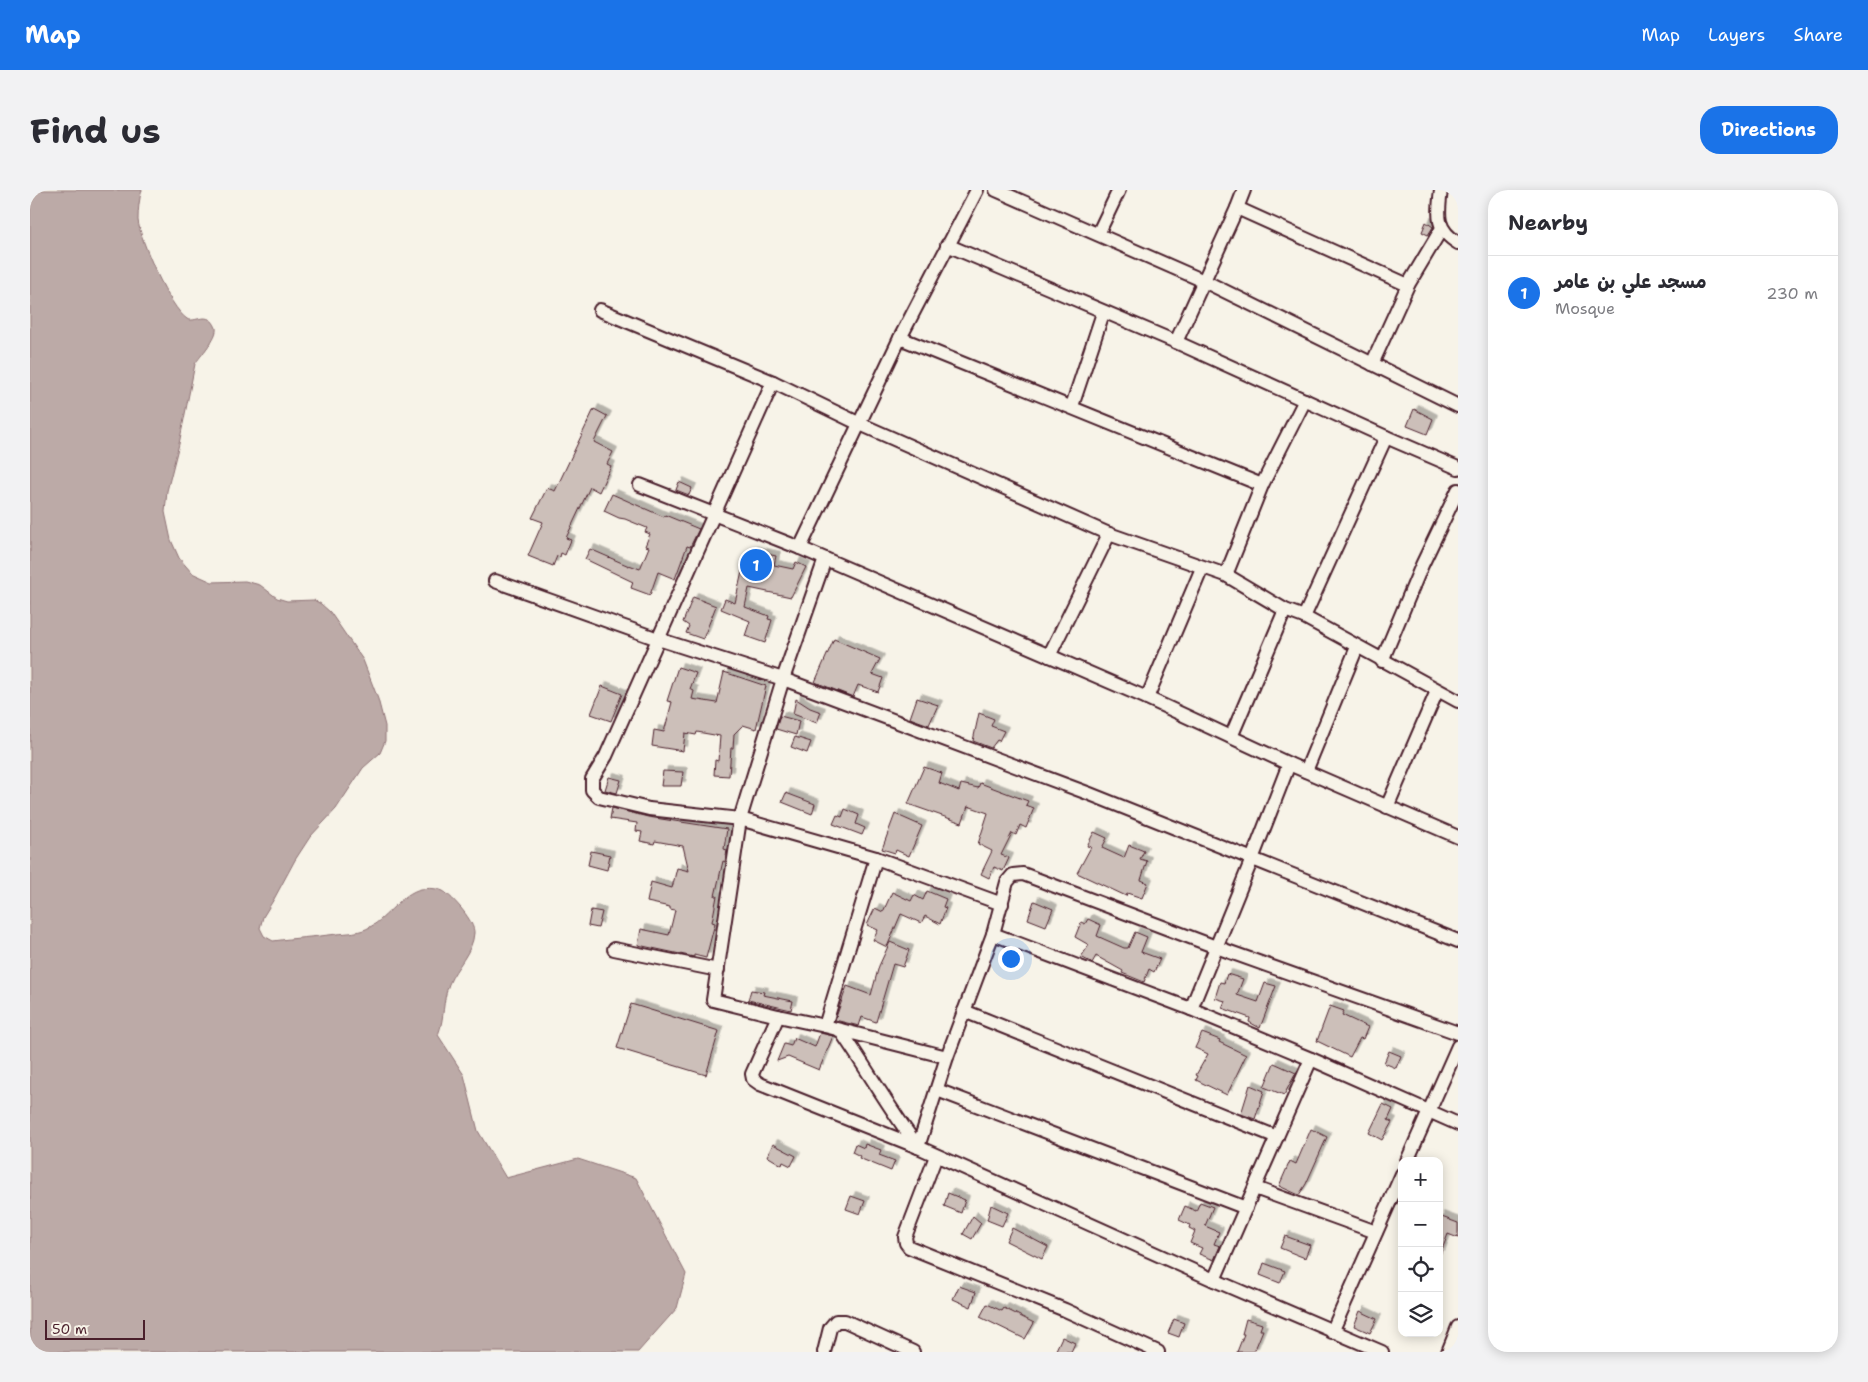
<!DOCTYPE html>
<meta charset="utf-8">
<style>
:root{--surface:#fff;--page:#f2f2f3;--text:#2b2b33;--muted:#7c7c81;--line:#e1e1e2;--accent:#1a73e8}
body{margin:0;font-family:"Shantell Sans","Playpen Sans Arabic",sans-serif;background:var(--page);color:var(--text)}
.controls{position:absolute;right:15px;bottom:15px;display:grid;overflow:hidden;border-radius:10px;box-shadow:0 2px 12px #0003}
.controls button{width:45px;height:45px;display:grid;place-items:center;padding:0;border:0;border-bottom:1px solid var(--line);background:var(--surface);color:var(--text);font:25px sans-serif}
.scale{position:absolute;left:15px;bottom:12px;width:100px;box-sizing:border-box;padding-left:5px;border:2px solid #4a1f2b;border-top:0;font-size:14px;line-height:18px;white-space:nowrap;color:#4a1f2b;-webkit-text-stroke:4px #f7f3e8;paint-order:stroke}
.you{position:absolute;left:980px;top:768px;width:18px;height:18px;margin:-12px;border:4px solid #fff;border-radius:50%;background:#1a73e8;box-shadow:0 0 0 8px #1a73e833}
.badge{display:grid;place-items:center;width:32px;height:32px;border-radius:50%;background:var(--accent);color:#fff;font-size:16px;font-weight:700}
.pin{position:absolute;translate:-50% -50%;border:2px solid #fff;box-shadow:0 1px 5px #0006}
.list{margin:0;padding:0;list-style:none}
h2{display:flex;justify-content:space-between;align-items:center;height:65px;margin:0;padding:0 20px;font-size:21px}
h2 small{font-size:16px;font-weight:400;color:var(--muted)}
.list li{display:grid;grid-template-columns:32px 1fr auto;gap:15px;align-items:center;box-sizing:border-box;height:75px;padding:0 20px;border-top:1px solid var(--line)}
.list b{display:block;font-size:19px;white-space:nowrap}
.list p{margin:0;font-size:16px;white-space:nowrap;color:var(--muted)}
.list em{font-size:16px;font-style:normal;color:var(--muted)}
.icon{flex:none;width:28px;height:28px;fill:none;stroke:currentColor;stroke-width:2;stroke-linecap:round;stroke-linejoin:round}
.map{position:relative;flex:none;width:1428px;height:1162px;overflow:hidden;border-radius:20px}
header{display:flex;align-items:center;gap:30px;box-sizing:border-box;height:70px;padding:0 25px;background:var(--accent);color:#fff}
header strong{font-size:24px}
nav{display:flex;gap:28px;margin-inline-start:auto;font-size:18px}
.intro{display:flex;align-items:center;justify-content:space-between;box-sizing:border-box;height:120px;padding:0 30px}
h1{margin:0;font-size:35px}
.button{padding:12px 22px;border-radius:20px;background:var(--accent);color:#fff;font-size:18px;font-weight:700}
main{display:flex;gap:30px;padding:0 30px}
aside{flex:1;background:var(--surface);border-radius:20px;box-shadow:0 2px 12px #0003}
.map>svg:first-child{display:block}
</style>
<header>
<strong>Map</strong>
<nav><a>Map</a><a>Layers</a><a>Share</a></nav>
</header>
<div class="intro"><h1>Find us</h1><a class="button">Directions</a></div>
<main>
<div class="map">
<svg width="1428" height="1162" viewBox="0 0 1428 1162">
<defs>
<filter id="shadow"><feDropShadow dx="4.5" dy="-4.5" stdDeviation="0" flood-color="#0004"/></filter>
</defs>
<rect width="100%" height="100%" fill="#f7f3e8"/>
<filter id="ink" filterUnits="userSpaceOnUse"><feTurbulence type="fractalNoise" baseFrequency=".02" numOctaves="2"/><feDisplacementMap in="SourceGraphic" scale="10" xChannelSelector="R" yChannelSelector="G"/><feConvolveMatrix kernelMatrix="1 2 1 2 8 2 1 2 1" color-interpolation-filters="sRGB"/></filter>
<g filter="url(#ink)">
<path fill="#bcaaa7" stroke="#8e7275" d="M0 0H112C109 9 108 21 108 30 110 51 140 118 157 129 164 134 179 119 186 138 188 147 170 166 165 174L149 254 137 301 135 322 141 350 149 368 162 383 182 392 215 391 230 395 247 408 257 411 284 410 291 414 300 422 333 470 348 509 355 536V551L350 563 333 578 306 619 280 647 265 670 244 709 233 727 230 738 234 746 243 751C264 748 285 747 307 744 317 743 330 743 340 737 357 728 372 703 391 699 399 698 406 698 413 701 423 707 445 732 444 743 443 762 426 777 419 794 412 812 415 827 408 845L434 885 448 941 476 988 548 969 606 988 656 1084 647 1118 608 1162H0Z"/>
<g fill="#ccbfb9" stroke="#4a1f2b" filter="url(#shadow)">
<path d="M1396 32 1403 37 1398 45 1392 42Z"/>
<path d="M564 219 577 226 564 252 583 262 577 274 581 276 569 302 560 297 536 348 541 350 535 365 531 363 530 367 527 366 523 376 498 366 513 332 502 328 517 298 525 301Z"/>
<path d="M1384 219 1403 229 1397 244 1377 236Z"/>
<path d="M649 292 662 298 659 305 646 300Z"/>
<path d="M582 304 634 327 635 325 669 339 660 357 657 356 645 389 628 382 620 405 601 398 603 392 555 369 560 359 599 376V375L610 379 619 357 615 356 620 344 615 342 617 338 595 329 589 328 574 321Z"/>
<path d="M723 361 746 366 744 375 763 379 766 372 776 377 761 407 719 398 715 417 739 426 738 429 742 430 735 453 715 446 720 431 691 419 695 409 705 413 715 368 721 369Z"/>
<path d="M663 407 686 416 673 449 656 443 659 436 653 432Z"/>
<path d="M804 449 850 469 842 484 853 488 848 502 828 495 823 507 785 492Z"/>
<path d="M648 477 666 483 660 499 664 501 662 509 687 513 694 482 736 496 726 539 713 535 704 544 703 558H701L699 586 684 585 685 570 688 571 690 546 667 542 666 545 655 543 653 561 622 556 624 540 634 542 642 512 637 511Z"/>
<path d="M572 496 592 504 581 531 561 524Z"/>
<path d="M887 508 908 515 899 535 880 528Z"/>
<path d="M766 509 780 518 791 522 787 533 763 524Z"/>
<path d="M949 523 964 529 961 536 974 541 969 551 967 550 961 558 943 551Z"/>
<path d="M750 526 769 531 766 545 746 539Z"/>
<path d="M765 547 781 552 777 563 761 557Z"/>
<path d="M894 577 912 583 909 593 929 601 931 594 948 598 950 593 998 611 996 615 1004 618 996 638 990 635 986 645 982 643 971 665 979 668 973 681 964 677 959 688 951 684 962 661 948 654 958 623 938 616 932 633 878 614Z"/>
<path d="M633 581 653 582 651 596H631Z"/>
<path d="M579 587 591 590 587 603 575 600Z"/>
<path d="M756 603 785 614 782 624 752 612Z"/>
<path d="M582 618 618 627 697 639 694 659 697 660 695 672 693 671 685 706H687L682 732 685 733 676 768 664 765V767L608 755 611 739 639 745 645 720 640 719V717L617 712 621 692 642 698 647 678 659 681 653 656 625 651 624 654 610 651 612 642 606 641 607 633 580 629Z"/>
<path d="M815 619 829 625 826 634 835 638 832 645 803 634 807 625 812 627Z"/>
<path d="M865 624 892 636 879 666 866 660 865 663 852 659Z"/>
<path d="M1064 642 1077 648 1072 658 1094 668 1099 655 1114 661 1110 669 1117 671 1111 690 1118 693 1112 708 1097 703 1096 706 1047 683 1061 657 1057 656Z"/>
<path d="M561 661 580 665 577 680 558 675Z"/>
<path d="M897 701 916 709 913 717 916 718 910 734 895 726 891 733 871 724 857 757 843 750 848 740 837 735 845 718 853 722 862 702 881 711 884 705 893 710Z"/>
<path d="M1004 711 1023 719 1016 736 998 729Z"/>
<path d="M561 720 572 722 568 738 558 736Z"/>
<path d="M1058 729 1071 735 1067 746 1094 758H1098L1105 742 1117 747 1111 762 1130 769 1124 782 1119 779 1114 792 1092 783 1093 781 1066 766 1062 773 1051 767 1059 755 1045 747 1051 732 1055 734Z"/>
<path d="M860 752 879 760 873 777 863 774 846 832 832 827 829 836 805 830 817 796 841 805 849 776Z"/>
<path d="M1197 784 1213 789 1207 805 1228 812 1235 793 1246 796 1230 838 1219 832 1220 828 1192 818 1195 811 1185 808 1190 792 1194 793Z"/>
<path d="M721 800 734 802 733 805 763 811 761 820 718 810Z"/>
<path d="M601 814 689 841 676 885 587 858Z"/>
<path d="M1300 816 1314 821 1312 825 1338 837 1333 849 1330 848 1320 867 1287 851Z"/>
<path d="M790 843 803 846 789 880 758 867 747 871 754 854 761 856 764 848 785 857Z"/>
<path d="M1172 843 1190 850 1189 852 1216 865 1197 905 1166 890 1168 886 1166 885 1178 864 1165 858Z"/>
<path d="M1359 861 1371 866 1366 878 1354 873Z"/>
<path d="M1244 873 1266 883 1254 905 1234 897Z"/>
<path d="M1220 895 1234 901 1225 929 1211 924Z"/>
<path d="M1353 914 1363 919 1358 930 1362 932 1352 950 1339 943Z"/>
<path d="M1281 939 1297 947 1276 994 1269 1005 1249 996 1260 971 1266 974Z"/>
<path d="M743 954 766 966 761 976 753 972 752 975 737 966Z"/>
<path d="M825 954 834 958 835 954 851 960 849 965 865 971 861 981 829 968 830 966 822 962Z"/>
<path d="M918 1003 935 1010 931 1023 914 1016Z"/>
<path d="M821 1006 835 1011 830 1024 816 1019Z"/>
<path d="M1170 1012 1183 1017 1175 1036 1189 1042 1184 1054 1190 1056 1184 1070 1169 1064 1172 1058 1160 1053 1165 1041 1159 1038 1160 1035 1149 1030 1155 1016 1166 1021Z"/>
<path d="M961 1015 978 1023 972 1036 957 1030Z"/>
<path d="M943 1026 951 1033 942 1049 933 1044Z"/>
<path d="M1409 1026 1428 1033V1048L1418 1044 1410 1065Z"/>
<path d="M982 1038 1018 1057 1012 1069 976 1051Z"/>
<path d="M1255 1046 1280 1055 1275 1068 1250 1058Z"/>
<path d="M1234 1073 1255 1081 1250 1093 1230 1085Z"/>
<path d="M929 1096 946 1102 941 1117 923 1109Z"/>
<path d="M957 1114 972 1121 974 1118 1004 1133 995 1149 950 1127Z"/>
<path d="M1330 1121 1347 1129 1340 1143 1324 1136Z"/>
<path d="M1144 1129 1154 1133 1149 1147 1138 1143Z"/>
<path d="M1216 1129 1232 1134 1230 1140H1233L1224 1162H1207L1214 1144H1212Z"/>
<path d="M1032 1147 1045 1153 1041 1162H1025Z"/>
</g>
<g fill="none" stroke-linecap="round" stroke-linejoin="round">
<defs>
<g id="minor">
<path d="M966 0 1174 91 1428 216"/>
<path d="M1411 0C1408 24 1405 39 1428 53"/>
<path d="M1207 18 1378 95"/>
<path d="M1068 44 1089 0"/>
<path d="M917 55 1146 152 1356 247 1428 278"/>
<path d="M570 120 743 192 830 234 1079 344 1196 385 1255 420 1274 427 1428 511"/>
<path d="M870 148 1232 295"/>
<path d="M1146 152 1207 18 1214 0"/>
<path d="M1342 174 1378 95 1412 38"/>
<path d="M743 192 576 566 562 589V600L569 607 619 619 710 629 846 668 972 714"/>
<path d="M1042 216 1073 123"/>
<path d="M610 295 770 358 1117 508 1259 574 1428 647"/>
<path d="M770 358 870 148 947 0"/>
<path d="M795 369 753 489 710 629 683 810 748 826 795 836 917 867"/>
<path d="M1196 385 1232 295 1275 210"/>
<path d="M465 391 628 449 753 489 1060 604 1428 751"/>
<path d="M1274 427 1356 247"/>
<path d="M1019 466 1079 344"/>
<path d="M1352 471 1392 375 1428 300"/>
<path d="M1117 508 1172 378"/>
<path d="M1201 547 1255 420"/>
<path d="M1276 581 1327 457"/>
<path d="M1357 617 1407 501"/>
<path d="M963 744 1161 819 1281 869 1428 934"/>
<path d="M584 759 688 780"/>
<path d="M1161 819 1222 669 1259 574"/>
<path d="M934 821 1247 947"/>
<path d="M748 826 722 884 723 889 730 894 888 957 1184 1090 1352 1162"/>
<path d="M795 836 846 668"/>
<path d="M810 840C837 879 859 918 888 957"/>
<path d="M907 900 1216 1018"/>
<path d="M888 957 917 867 963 744 977 692 983 685 993 684 1186 757 1428 843"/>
<path d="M906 966 875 1047 876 1053 879 1057 1035 1120 1128 1162"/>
<path d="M1377 971 1428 856"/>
<path d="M1225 998 1346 1042"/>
<path d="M1184 1090 1281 869"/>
<path d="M1302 1142 1372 984"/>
<path d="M794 1162 800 1138 806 1131H815L883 1162"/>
<path d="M1418 1162 1428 1137"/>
</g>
</defs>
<use href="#minor" stroke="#4a1f2b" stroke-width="16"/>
<use href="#minor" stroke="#f7f3e8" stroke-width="12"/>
</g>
</g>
</svg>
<div class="controls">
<button>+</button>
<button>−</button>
<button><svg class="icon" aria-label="locate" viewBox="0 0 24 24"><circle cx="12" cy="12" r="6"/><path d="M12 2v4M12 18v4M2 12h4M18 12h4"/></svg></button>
<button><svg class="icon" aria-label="layers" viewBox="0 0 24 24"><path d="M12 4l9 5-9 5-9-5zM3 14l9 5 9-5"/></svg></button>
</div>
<div class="scale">50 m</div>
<div class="you"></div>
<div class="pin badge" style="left:726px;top:375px">1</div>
</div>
<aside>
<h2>Nearby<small></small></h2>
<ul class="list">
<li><span class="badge">1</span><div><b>مسجد علي بن عامر</b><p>Mosque</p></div><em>230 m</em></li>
</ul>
</aside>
</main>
